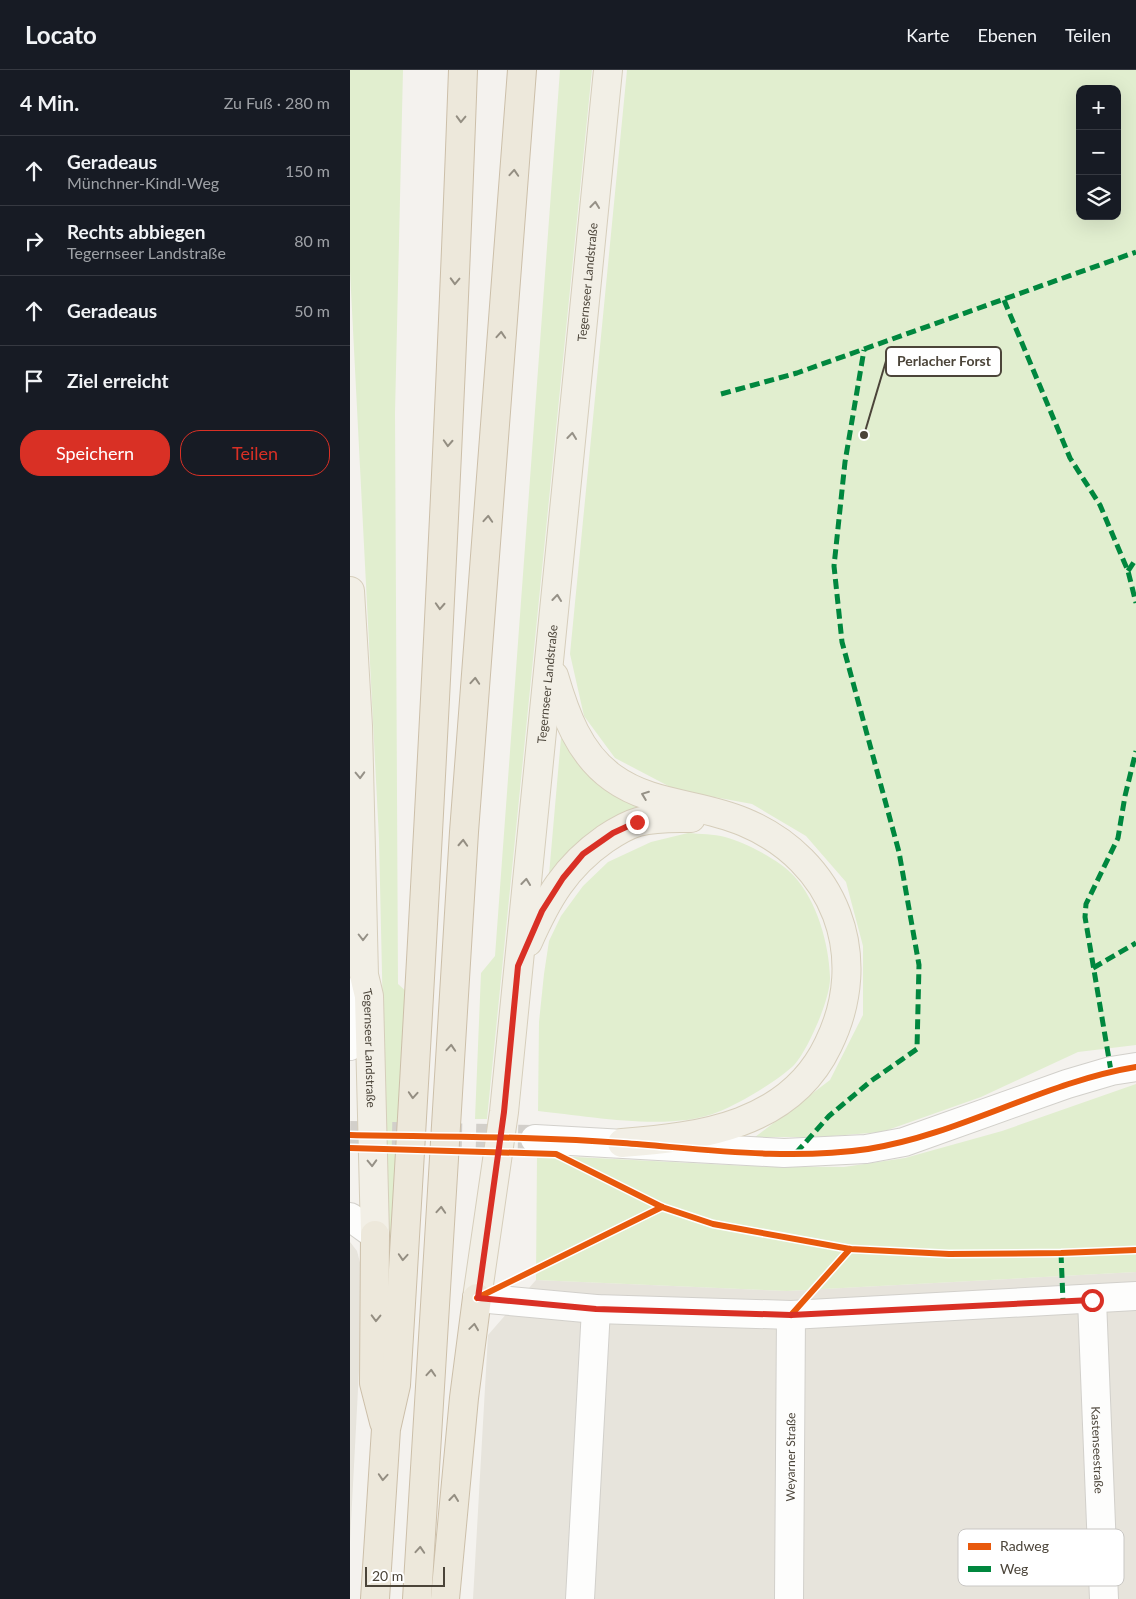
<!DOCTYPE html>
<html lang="de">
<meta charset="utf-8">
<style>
:root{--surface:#171b24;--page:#20242c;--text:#f1f3f6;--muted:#9ea1a6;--line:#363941;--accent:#d93025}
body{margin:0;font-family:Lato,sans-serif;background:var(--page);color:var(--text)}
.controls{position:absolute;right:15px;top:15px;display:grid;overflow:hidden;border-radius:10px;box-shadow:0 5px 20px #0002}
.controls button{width:45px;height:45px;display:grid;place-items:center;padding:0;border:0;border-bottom:1px solid var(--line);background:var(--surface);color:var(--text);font:25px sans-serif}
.scale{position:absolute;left:15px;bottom:12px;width:80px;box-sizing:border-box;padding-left:5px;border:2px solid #4b4439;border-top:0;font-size:14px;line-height:18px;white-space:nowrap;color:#4b4439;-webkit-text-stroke:4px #fff;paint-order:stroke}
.stop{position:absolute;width:15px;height:15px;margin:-11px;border:4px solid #d93025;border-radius:50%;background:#fff}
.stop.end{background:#d93025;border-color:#fff;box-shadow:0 1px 5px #0008}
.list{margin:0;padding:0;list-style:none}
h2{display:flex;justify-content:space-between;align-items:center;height:65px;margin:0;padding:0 20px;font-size:21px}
h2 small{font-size:16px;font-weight:400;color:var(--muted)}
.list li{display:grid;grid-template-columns:32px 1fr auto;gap:15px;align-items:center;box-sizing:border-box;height:70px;padding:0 20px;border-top:1px solid var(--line)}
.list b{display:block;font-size:19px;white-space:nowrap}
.list p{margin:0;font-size:16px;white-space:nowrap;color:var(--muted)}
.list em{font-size:16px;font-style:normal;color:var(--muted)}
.actions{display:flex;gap:10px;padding:15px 20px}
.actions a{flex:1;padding:11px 0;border:1px solid var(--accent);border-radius:20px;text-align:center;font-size:18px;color:var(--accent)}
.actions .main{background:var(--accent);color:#fff}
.icon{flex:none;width:28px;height:28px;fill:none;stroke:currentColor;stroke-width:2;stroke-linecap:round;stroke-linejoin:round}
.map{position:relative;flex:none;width:786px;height:1529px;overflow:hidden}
header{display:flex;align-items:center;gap:30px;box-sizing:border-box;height:70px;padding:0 25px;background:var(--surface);border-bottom:1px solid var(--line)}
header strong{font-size:24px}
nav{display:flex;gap:28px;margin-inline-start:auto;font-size:18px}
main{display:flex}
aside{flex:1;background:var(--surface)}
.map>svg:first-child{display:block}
</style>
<header>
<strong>Locato</strong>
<nav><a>Karte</a><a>Ebenen</a><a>Teilen</a></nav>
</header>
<main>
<aside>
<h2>4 Min.<small>Zu Fuß · 280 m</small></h2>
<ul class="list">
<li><svg class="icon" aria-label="ahead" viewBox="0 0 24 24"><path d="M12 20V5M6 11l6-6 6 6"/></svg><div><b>Geradeaus</b><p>Münchner-Kindl-Weg</p></div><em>150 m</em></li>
<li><svg class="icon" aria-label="right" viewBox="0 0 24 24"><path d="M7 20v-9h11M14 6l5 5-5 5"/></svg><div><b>Rechts abbiegen</b><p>Tegernseer Landstraße</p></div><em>80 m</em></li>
<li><svg class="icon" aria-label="ahead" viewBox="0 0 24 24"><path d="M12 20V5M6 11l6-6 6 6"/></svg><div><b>Geradeaus</b></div><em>50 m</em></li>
<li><svg class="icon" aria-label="arrive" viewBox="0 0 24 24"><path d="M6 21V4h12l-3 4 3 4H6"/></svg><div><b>Ziel erreicht</b></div></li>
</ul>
<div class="actions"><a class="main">Speichern</a><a>Teilen</a></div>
</aside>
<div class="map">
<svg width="786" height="1529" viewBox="0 0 786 1529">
<rect width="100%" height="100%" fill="#f4f2ee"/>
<g fill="#e7e4dc">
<path d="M0 1172 7 1181 12 1200 13 1224 0 1472Z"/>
<path d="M786 1202V1529H123L138 1265 186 1210 437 1221Z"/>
</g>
<g fill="#e1eecf" fill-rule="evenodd">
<path d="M0 0H53L45 343 48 914 59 924 43 1171H38L29 769 0 201Z"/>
<path d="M210 0H242L137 1049H125L131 903 145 886Z"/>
<path d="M277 0H786V975L728 982 631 1027 532 1062 470 1067H405L480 1010 513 945V876L496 812 456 766 402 734 326 720 265 688 234 646 220 584ZM730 19H767V146H730Z"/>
<path d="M211 668 240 704 297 737 268 745 238 766 199 805Z"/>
<path d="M338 763C350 764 364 764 375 767 395 772 431 791 444 806 467 831 479 874 480 907 481 928 458 979 445 994 431 1009 387 1035 368 1042 320 1062 239 1046 188 1041L189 952 194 904 199 871 211 846 233 816 258 792 301 772Z"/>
<path d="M786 1014V1202L437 1221 186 1210 187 1085 399 1096 494 1097 555 1088 652 1061Z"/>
</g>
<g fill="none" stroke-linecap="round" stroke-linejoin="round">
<path stroke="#d2cfca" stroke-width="28" stroke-dasharray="28 14" stroke-linecap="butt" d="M0 1065 185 1069"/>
<defs>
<g id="minor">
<path d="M0 976 6 963 8 920"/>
<path d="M185 1069 434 1083 516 1079 554 1072 717 1014 761 1001 786 997"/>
<path d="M0 1147 25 1165"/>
<path d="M127 1228 246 1239 441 1245 786 1226"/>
<path id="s1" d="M742 1230 754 1529"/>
<path d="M230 1529 246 1239"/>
<path id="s2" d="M439 1529 441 1245"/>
</g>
<g id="major">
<path id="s3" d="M0 521 8 656 14 905 19 926 25 1165"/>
<path d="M204 606C215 644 229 684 263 708 302 736 350 733 394 752 485 790 522 886 478 975 440 1055 351 1067 272 1073"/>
<path d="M178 872C197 829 215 797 255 769 264 763 277 755 288 752 306 747 324 748 341 748"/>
<path id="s4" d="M127 1228 154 1042 258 0"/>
</g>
<g id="highway">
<path d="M25 1165 24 1313 34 1352"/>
<path d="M25 1529 36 1359 46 1315C73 877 97 439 113 0"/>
<path d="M67 1529 114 762 172 0"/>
<path d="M95 1529 114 1328 127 1228"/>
</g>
</defs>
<use href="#minor" stroke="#d2d0cb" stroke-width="30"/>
<use href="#major" stroke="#d6cebb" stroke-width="30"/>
<use href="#highway" stroke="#ccbfa9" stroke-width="30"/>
<use href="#minor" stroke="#fdfdfc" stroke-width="28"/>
<use href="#major" stroke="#f2efe6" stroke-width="28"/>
<use href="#highway" stroke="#ede8db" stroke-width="28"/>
<g stroke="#00873e" stroke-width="5" stroke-dasharray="10 5" stroke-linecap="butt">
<path d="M654 230 720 388 750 435 778 501 786 533"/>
<path d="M371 324 447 303 786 182"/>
<path d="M778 501 786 489"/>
<path d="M743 898 786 873"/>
<path d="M761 1001 735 847 736 834 768 768 775 726 786 681"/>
<path d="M446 1083 479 1046 521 1011 567 979 569 895 549 782 492 572 484 496 495 392 514 280"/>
<path d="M711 1183 713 1231"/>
</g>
<defs>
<g id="cycleway">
<path d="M0 1065C91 1067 182 1066 273 1073 353 1079 438 1091 518 1079 609 1065 694 1012 786 997"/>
<path d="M0 1078 206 1084 312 1137 363 1154 500 1179 599 1184 711 1183 786 1180"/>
<path d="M127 1228 312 1137"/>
<path d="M441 1245 500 1179"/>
</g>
</defs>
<use href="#cycleway" stroke="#fff" stroke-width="9"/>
<use href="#cycleway" stroke="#e8590c" stroke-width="6"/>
</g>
<defs><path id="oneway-chevron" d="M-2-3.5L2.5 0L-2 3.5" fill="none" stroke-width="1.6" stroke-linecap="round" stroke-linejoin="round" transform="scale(1.25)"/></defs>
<g stroke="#948e82">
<use href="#oneway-chevron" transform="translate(111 49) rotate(92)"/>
<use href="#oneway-chevron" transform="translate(164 103) rotate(-86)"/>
<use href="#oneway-chevron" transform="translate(105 211) rotate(92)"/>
<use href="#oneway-chevron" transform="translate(151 265) rotate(-86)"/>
<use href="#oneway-chevron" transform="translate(98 373) rotate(93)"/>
<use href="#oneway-chevron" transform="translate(138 449) rotate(-86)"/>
<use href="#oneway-chevron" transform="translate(90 536) rotate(93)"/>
<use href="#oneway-chevron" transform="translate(125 611) rotate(-86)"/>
<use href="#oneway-chevron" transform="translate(113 773) rotate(-87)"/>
<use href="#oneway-chevron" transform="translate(101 978) rotate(-86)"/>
<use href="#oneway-chevron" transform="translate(63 1025) rotate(94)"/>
<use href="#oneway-chevron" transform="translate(91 1140) rotate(-86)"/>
<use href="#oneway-chevron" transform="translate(53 1187) rotate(94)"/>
<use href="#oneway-chevron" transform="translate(26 1248) rotate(91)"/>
<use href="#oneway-chevron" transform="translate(124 1257) rotate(-82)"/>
<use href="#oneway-chevron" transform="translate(81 1303) rotate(-86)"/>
<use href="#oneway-chevron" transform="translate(33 1407) rotate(94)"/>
<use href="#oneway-chevron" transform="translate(104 1428) rotate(-84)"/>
<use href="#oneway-chevron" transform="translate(70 1480) rotate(-86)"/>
</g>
<g stroke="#969187">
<use href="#oneway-chevron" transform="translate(245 135) rotate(-84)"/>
<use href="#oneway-chevron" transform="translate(222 366) rotate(-84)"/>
<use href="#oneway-chevron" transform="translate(207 528) rotate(-84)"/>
<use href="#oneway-chevron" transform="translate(10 705) rotate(88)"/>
<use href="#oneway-chevron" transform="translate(295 725) rotate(-159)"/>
<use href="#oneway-chevron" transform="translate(176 812) rotate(-84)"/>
<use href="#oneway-chevron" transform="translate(13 867) rotate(90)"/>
<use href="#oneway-chevron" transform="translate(22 1093) rotate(88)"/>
</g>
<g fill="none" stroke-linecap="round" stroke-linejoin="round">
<path stroke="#d93025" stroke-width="6" d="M287 752 263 763 233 784 213 808 192 841 168 896 154 1042 128 1228 246 1239 441 1245 742 1230"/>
</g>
<g text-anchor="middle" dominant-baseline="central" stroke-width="4" stroke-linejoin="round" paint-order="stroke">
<g font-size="12" fill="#4b4439" stroke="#fff">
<text stroke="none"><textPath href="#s4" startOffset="1022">Tegernseer Landstraße</textPath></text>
<text stroke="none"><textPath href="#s4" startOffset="618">Tegernseer Landstraße</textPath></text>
<text stroke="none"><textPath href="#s3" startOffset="458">Tegernseer Landstraße</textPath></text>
<text stroke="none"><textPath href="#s1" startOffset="150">Kastenseestraße</textPath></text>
<text stroke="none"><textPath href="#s2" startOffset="142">Weyarner Straße</textPath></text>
</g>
</g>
<rect x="608" y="1459" width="166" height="57" rx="8" fill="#fff" stroke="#c9c7c4" stroke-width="1"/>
<rect x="618" y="1473" width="23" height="7" fill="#e8590c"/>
<rect x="618" y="1496" width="23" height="6" fill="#00873e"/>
<g font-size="14" fill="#4b4439">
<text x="650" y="1481">Radweg</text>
<text x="650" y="1504">Weg</text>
</g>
<path fill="none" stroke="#4b4439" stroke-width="2" d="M514 365L536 291"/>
<circle fill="#4b4439" stroke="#fff" stroke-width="2" cx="514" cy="365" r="5"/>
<rect fill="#fff" stroke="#4b4439" stroke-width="2" x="536" y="277" width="115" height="29" rx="5"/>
<g font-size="14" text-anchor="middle" font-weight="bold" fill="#4b4439">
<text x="594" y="296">Perlacher Forst</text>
</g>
</svg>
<div class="controls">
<button>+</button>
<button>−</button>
<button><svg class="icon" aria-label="layers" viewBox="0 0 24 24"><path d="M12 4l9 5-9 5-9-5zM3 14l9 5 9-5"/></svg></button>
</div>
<div class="scale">20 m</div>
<div class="stop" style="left:742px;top:1230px"></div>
<div class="stop end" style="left:287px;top:752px"></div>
</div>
</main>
